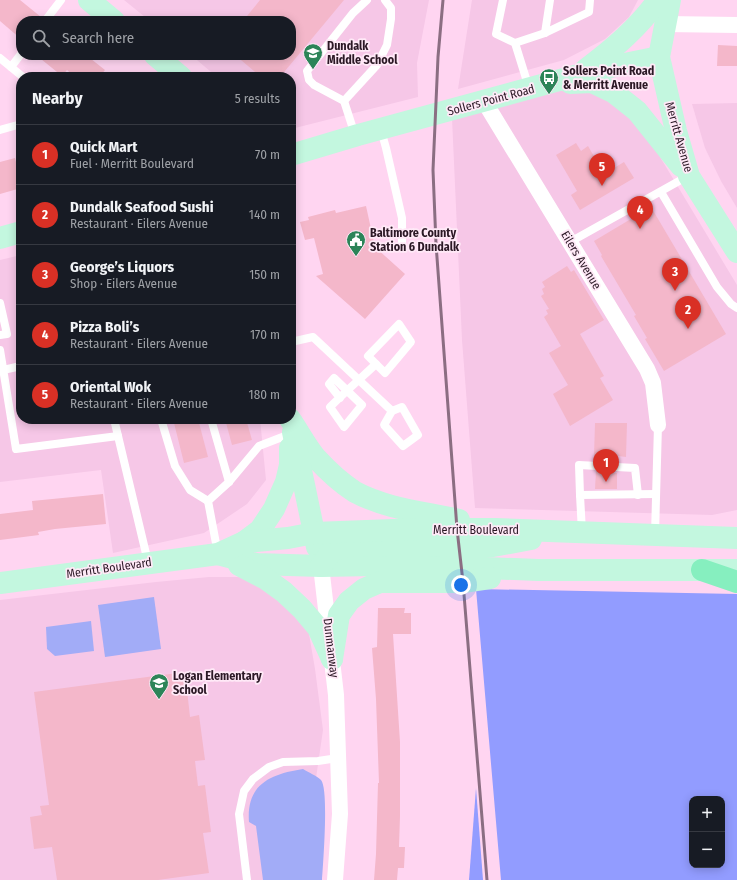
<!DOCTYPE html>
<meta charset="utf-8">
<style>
:root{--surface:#171b24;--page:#242831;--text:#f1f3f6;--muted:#9ea1a6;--line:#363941;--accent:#d93025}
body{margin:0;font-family:"Fira Sans Condensed",sans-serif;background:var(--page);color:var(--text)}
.controls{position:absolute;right:12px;bottom:12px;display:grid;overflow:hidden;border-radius:8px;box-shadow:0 2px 10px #0003}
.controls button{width:36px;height:36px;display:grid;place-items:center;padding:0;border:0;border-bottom:1px solid var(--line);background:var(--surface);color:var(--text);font:20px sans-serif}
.you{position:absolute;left:461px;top:585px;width:14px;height:14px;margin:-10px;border:3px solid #fff;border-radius:50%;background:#1a73e8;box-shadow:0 0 0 6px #1a73e833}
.badge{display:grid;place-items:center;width:26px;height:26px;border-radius:50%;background:var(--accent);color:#fff;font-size:13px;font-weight:700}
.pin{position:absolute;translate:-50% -33px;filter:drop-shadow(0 1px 2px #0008)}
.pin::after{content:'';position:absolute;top:21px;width:14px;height:12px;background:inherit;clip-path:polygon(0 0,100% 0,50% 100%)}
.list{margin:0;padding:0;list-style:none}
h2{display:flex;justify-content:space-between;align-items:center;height:52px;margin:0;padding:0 16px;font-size:17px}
h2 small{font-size:13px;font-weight:400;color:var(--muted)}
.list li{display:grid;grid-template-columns:26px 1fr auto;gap:12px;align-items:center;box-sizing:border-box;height:60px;padding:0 16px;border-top:1px solid var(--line)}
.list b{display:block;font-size:15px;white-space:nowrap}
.list p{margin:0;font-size:13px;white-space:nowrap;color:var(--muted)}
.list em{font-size:13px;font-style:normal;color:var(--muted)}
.icon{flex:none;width:22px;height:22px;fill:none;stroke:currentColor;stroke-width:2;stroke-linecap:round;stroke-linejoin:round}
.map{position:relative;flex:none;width:737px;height:880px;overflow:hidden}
.search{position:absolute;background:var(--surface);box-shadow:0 2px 10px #0003;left:16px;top:16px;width:280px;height:44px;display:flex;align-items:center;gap:10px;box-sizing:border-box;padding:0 14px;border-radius:16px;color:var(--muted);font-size:15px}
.panel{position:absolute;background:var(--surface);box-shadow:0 2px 10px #0003;left:16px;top:72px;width:280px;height:352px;border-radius:16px}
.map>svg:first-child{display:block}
</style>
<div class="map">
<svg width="737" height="880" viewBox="0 0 737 880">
<rect width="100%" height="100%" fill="#ffd5f1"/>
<g fill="#f6c7e7">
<path d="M124 0H429L417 63 418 97 291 129V77H217L191 55H291V21H150Z"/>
<path d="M472 0H638L629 17 605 39 564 60 458 89Z"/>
<path d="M590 88 639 122 737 285V510L712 515 475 508 462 340 452 118 556 91Z"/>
<path d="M737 103V208L721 181 705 148 692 104Z"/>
<path d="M21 255V419H260L266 480 247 504 204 533 113 553 101 470 0 482V260Z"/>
<path d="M209 577H247L273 586 308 628 315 669 323 730 315 785 311 880H0V600L156 582Z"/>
</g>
<g fill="#a2acf7">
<path d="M154 597 161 649 105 657 98 605Z"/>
<path d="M91 621 94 651 55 656 47 649 46 627Z"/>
<path d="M303 769C308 772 317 776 321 780 329 789 323 865 322 880H263L256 826 249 822C246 784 271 774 303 769Z"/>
</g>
<g fill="#929cff" fill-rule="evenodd">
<path d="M476 589 737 594V880H501ZM692 799H722V865H692Z"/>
<path d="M476 788 483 880H469Z"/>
</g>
<g fill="#f4b7ca">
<path d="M0 0H20L41 17 40 21H21V39L0 21Z"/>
<path d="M260 0H344L280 77H261L235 55H291V21H243Z"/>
<path d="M718 45 737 46V66H717Z"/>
<path d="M36 55H86L105 70 99 77H75L67 70 62 76Z"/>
<path d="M576 143 581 151 588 146 595 158 599 155 609 171 624 162 634 178 580 210 571 195 577 191 556 155Z"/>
<path d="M15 158 16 162 21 161V188L0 194V162Z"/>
<path d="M366 206 375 247 405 274 365 319 316 276 323 274 314 238 305 240 300 222 309 220 308 217 335 210 336 213Z"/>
<path d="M651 207 726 334 664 371 645 339 647 338 634 316 636 315 601 256 602 255 594 241Z"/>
<path d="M567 266 571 272 574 270 604 320 580 334 604 376 600 378 613 400 570 426 553 394 568 385 549 353 561 346 544 317 548 314 546 310 549 309 541 296 544 294 542 289 545 287 542 282Z"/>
<path d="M173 419H198L208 457 184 463Z"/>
<path d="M225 419H246L252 440 232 445Z"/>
<path d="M595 423H627L626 457 618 456V462L596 460V456H594Z"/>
<path d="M596 471 617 473V489H595Z"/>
<path d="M103 494 106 524 55 529 38 532 39 535 0 540V514L33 510 32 501Z"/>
<path d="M378 608H405L404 613H411V634H393L400 742V816L399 847H405L404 868H398L397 880H374L376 854 378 783H379L376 699 372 648 377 647Z"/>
<path d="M185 672 190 717 199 715 205 760 195 761 198 786 205 785 211 832 203 833 209 873 158 880H57L52 847 34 849 30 817 42 815 40 806 49 805 34 692Z"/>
</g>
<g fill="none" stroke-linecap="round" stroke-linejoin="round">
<g stroke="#fff" stroke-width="8">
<path d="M503 0 496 34 515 43 529 88"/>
<path d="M45 21 61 0"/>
<path d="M545 33 550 0"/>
<path d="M515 43 545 33 589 12 590 0"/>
<path d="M0 58 23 77"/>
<path d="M11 67 21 54"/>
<path d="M344 101 377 65 387 45 391 19V8L385 0"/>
<path d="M0 130 21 124"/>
<path d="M381 130 386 148 402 218V248"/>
<path d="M355 135 344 101 314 85 309 80 307 71 353 13 367 0"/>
<path d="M661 192 717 287 731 304 737 308"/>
<path d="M570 242 688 176"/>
<path d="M0 303 7 334 0 335"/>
<path d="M399 324 411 342 385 373 368 356Z"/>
<path d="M291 342 313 337 392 411"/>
<path d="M0 350 16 449 118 436 148 562"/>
<path d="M3 370 21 366"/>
<path d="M340 398 329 384 334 378 362 405 344 427 330 407C345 392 361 378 376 364"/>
<path d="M402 407 418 435 403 446 384 425 392 411Z"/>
<path d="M114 419 118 436"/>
<path d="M161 419 175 466 190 490 208 501"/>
<path d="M211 419 229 482"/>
<path d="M580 495 579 465 635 468 638 495"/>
<path d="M582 532 580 495 656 494"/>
<path d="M655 535 658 425"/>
<path d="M218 554 208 501 229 482 259 446 290 434"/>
<path d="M247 880 239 814 244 791 253 779 269 767 283 762 318 761 338 758"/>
</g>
<g stroke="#fff" stroke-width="16">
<path d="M665 24 737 25"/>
<path d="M484 101 647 369 653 383 658 425"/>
<path d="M321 566 336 695 340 814 335 880"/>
</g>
<g stroke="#c3f7df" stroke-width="22">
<path d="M89 0 114 21"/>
<path d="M670 0 659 57 676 131 689 176 737 252"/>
<path d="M155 55 181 77"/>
<path d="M585 70C613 49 638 28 658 0"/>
<path d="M570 83 592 82 613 92 637 111 681 166"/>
<path d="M291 155 358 135 578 75 610 67 659 57"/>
<path d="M0 238 21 232"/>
<path d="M290 419C299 432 306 446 316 458 327 470 341 483 355 492 387 509 424 512 459 520"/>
<path d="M293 432 317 547"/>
<path d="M244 542 260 530 274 509 286 482 290 465V448"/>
<path d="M218 554 256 564 321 566 427 564 462 567 538 570H737"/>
<path d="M239 565 266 579 284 592 302 609 318 628 332 659"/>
<path d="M321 566 332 551 346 546 404 545 463 546H493L531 539"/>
<path d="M0 583 218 554 244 542 288 538 314 533 419 529H495L737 538"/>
<path d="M332 659 339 615 349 601 364 589 380 582H463L490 578"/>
</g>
<path stroke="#86efbf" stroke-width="22" d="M702 570 737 582"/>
<path stroke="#8b6e82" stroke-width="3" d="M443 0 438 57 433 170 436 244 457 529 463 582 487 880"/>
</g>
<defs>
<symbol id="school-pin" viewBox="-11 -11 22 30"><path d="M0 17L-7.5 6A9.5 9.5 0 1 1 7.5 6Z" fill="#2c8458" stroke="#ffe9f7"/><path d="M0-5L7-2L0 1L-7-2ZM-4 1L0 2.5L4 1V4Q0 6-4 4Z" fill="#fff"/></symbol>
<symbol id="bus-pin" viewBox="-11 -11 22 30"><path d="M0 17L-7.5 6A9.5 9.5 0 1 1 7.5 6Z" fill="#2c8458" stroke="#ffe9f7"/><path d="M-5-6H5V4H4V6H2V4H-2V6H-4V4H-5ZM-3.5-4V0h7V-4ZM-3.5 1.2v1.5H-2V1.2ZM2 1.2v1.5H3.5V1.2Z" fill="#fff"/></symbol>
<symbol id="civic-pin" viewBox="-11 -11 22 30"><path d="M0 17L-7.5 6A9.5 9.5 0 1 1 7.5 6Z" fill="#2c8458" stroke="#ffe9f7"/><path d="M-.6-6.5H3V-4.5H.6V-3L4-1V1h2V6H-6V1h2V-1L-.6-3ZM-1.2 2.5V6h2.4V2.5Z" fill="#fff"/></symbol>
</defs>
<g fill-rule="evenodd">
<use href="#school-pin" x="302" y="42" width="22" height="30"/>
<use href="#bus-pin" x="538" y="67" width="22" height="30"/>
<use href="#civic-pin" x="345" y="229" width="22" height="30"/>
<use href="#school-pin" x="148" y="672" width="22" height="30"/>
</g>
<g text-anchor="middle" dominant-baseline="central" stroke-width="3.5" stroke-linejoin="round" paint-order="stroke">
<g font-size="12" font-weight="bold" fill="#2b1825" stroke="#ffe9f7" text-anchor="start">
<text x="327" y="46">Dundalk<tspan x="327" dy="14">Middle School</tspan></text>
<text x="563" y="71">Sollers Point Road<tspan x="563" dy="14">&amp; Merritt Avenue</tspan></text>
<text x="370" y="233">Baltimore County<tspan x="370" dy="14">Station 6 Dundalk</tspan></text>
<text x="173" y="676">Logan Elementary<tspan x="173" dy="14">School</tspan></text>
</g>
<g font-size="12" fill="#2b1825" stroke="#ffe9f7">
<text transform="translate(491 100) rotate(-15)">Sollers Point Road</text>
<text transform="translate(679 137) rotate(74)">Merritt Avenue</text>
<text transform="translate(581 260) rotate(59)">Eilers Avenue</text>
<text x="476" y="530">Merritt Boulevard</text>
<text transform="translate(109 568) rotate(-8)">Merritt Boulevard</text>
<text transform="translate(331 648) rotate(83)">Dunmanway</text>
</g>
</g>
</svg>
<div class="controls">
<button>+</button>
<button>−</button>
</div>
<div class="you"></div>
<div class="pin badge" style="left:606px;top:482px">1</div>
<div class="pin badge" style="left:688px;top:329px">2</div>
<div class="pin badge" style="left:675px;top:291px">3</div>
<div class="pin badge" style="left:640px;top:229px">4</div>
<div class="pin badge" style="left:602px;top:186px">5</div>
<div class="search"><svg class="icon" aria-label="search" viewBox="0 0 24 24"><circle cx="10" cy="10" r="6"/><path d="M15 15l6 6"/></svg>Search here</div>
<section class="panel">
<h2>Nearby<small>5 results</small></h2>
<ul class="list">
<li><span class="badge">1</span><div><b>Quick Mart</b><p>Fuel · Merritt Boulevard</p></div><em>70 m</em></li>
<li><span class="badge">2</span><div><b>Dundalk Seafood Sushi</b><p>Restaurant · Eilers Avenue</p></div><em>140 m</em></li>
<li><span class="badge">3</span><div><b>George’s Liquors</b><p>Shop · Eilers Avenue</p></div><em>150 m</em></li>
<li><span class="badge">4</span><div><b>Pizza Boli’s</b><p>Restaurant · Eilers Avenue</p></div><em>170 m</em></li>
<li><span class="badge">5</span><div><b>Oriental Wok</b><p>Restaurant · Eilers Avenue</p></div><em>180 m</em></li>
</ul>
</section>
</div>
